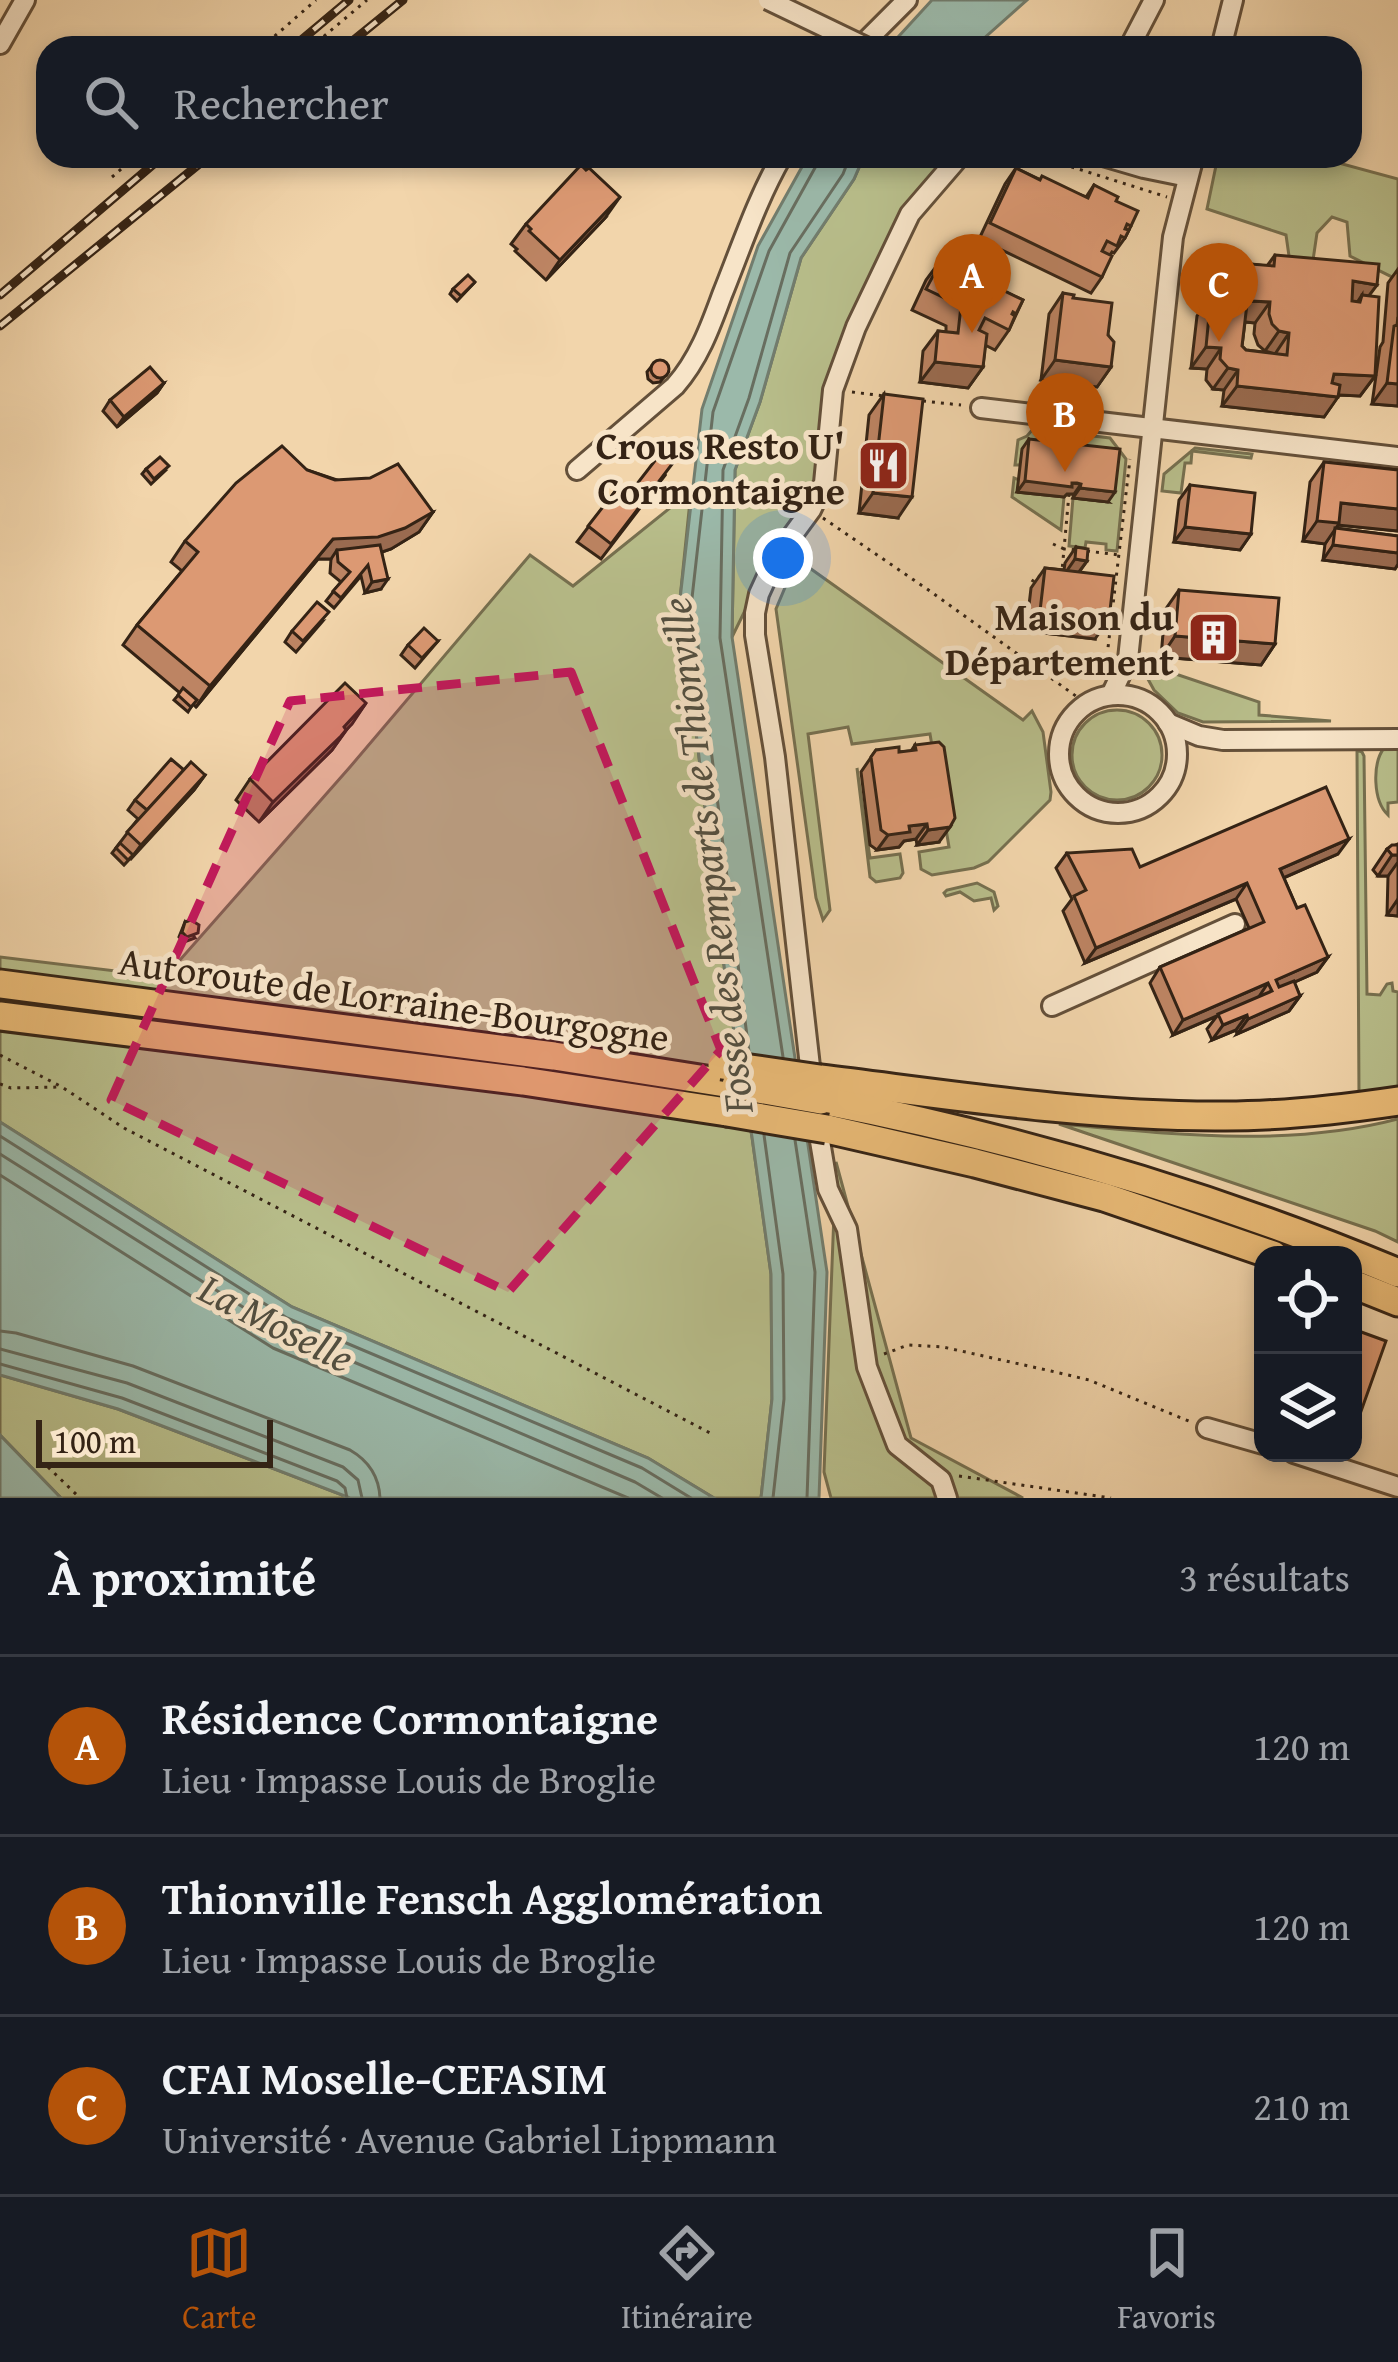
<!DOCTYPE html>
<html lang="fr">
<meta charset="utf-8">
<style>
:root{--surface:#171b24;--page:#242831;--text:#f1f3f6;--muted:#9ea1a6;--line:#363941;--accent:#b45309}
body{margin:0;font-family:"Gentium Book Plus",serif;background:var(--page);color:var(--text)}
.controls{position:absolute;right:36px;bottom:36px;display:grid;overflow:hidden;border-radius:24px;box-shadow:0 6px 18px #0003}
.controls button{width:108px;height:108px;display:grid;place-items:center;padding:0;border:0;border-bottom:3px solid var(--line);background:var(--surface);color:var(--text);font:60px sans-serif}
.scale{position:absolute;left:36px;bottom:30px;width:237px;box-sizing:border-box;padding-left:12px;border:6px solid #342315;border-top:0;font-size:33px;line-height:42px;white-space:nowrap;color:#342315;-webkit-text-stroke:9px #f7e4c8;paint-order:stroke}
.you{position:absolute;left:783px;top:558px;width:42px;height:42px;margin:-30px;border:9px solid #fff;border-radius:50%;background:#1a73e8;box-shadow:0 0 0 18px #1a73e833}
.badge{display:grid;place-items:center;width:78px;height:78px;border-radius:50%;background:var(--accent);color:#fff;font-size:39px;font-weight:700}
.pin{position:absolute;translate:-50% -99px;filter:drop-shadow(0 3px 6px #0008)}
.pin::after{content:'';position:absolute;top:63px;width:42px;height:36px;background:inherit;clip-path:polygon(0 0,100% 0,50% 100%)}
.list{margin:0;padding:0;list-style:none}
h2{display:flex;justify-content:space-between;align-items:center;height:156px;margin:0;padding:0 48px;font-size:51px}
h2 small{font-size:39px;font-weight:400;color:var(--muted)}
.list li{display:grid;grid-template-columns:78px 1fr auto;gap:36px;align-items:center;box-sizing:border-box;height:180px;padding:0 48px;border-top:3px solid var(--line)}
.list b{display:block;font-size:45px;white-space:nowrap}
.list p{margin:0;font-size:39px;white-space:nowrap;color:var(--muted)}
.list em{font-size:39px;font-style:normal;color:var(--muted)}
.icon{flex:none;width:66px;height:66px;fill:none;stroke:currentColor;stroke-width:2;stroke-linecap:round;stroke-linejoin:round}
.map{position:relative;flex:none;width:1398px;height:1498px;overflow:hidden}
.search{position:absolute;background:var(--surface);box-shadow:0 6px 18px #0003;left:36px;right:36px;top:36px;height:132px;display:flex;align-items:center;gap:30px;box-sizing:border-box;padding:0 42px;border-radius:36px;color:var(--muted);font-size:45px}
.sheet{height:696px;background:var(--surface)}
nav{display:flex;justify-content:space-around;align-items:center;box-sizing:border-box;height:168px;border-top:3px solid var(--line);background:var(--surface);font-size:33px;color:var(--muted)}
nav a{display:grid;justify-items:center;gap:6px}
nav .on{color:var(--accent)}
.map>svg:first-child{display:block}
</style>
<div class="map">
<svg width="1398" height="1498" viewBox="0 0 1398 1498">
<rect width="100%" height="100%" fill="#f2d5ab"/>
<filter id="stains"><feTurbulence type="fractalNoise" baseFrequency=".00167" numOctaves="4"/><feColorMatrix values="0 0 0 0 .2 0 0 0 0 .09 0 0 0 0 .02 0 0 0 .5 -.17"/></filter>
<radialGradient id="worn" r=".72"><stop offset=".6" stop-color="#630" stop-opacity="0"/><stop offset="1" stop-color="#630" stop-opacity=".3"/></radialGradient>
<g fill="#b8be8b" stroke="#767050" stroke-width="3">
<path d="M864 156H952L849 331 810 502 759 582 732 637 735 470 760 402 801 258 854 179Z"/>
<path d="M1218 156H1313L1398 179V280L1350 256 1347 222 1332 217 1317 233 1312 267 1289 256 1286 235 1207 209Z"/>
<path d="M1033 429 1110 438 1126 459 1117 551 1106 550V544L1086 542 1085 548 1069 546 1073 498 1108 502 1023 449 1020 465H1015L1018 440 1027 436Z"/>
<path d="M1195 448 1252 454 1251 458 1192 451 1191 463H1185L1181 493 1162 491 1164 474Z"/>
<path d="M1014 478 1064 497 1061 530 1012 497Z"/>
<path d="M691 491 680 599 727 990 752 1137 771 1274 772 1399 761 1498H714L648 1458 292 1307 0 1122V957L165 977 350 767 530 555 573 586Z"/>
<path d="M797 559 1023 720 1032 711 1043 732 1051 792 1050 800 988 862 974 868 932 875 921 869 919 852 949 847 930 734 852 744 848 727 808 734 830 910 823 920 816 898 776 609Z"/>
<path d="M1143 663 1259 702V715L1331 721 1203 722 1178 713 1154 690 1143 670Z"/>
<circle cx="1117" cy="755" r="45"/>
<path d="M1384 748H1398V802L1388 803V815C1373 801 1372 764 1384 748Z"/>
<path d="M1357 750 1362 752 1364 756 1367 994 1380 995 1387 984 1392 983 1393 991 1398 992V1088L1359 1094Z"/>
<path d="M857 768 870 858 900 854 903 873 900 878 876 882 870 877Z"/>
<path d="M977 883 994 892 998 906 994 910 991 898 974 901 960 892 946 896 944 893 947 890Z"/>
<path d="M1398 1119V1242L1375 1231 1059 1124C1171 1134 1288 1148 1398 1119Z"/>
<path d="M836 1162 911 1438 1023 1498H831L824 1472Z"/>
<path d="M0 1375 118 1409 350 1498H61L0 1435Z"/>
</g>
<g fill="#9bb9aa" stroke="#727d6e" stroke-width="3">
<path d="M932 0H1027L973 48H888Z"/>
<path d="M808 156H864L854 179 801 258 760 402 735 470 732 637 827 1272 819 1498H761L772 1399 771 1274 752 1137 727 990 680 599 702 409 758 246Z"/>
<path d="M0 1122 292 1307 648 1458 714 1498H350L118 1409 0 1375Z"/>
<path d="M0 1435 61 1498H0Z"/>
</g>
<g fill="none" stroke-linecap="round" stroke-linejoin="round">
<g stroke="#686e60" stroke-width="3">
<path d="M749 1052 692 598 713 412 769 251 816 166 817 156"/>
<path d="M783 1057 720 638 723 470 749 398 790 253 843 174 850 156"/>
<path d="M764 1135 783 1274 784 1399 773 1498"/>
<path d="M0 1136 287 1318 642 1468 691 1498"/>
<path d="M795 1140 815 1272 807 1498"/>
<path d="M0 1154 281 1331 635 1482 662 1498"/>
<path d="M0 1175 273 1348 628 1498"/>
<path d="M0 1331 16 1333 133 1366 350 1450C369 1461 379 1476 380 1498"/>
<path d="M0 1349 127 1383 343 1467 358 1480 362 1498"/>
<path d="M0 1364 122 1398 337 1481 345 1488 347 1498"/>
</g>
<defs>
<g id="minor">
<path d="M0 44 25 0"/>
<path d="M859 48 907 0"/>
<path d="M1129 48 1154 0"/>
<path d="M1221 48 1233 0"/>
<path d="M1103 156 1144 168 1188 177"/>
<path d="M981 408 1398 457"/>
<path d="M577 470 675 386C698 360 710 328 722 295 741 248 757 199 782 156"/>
<path d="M1111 695 1128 659 1173 237 1194 156"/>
<circle cx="1118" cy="754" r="59"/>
<path d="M1168 723 1199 736 1223 740 1398 739"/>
<path d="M1052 1006 1235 924"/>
<path d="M812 1084 775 757 755 635V613L759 594 775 559 811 510 824 483 833 390 856 327 910 214 960 156"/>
<path d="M816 1117 828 1189 847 1229 867 1367 897 1445 941 1480 947 1498"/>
<path d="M1207 1428 1263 1444"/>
<path d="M1294 1453 1398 1487"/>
</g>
<g id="highway">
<path d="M0 984 554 1056 725 1083"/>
<path d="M0 1016 523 1081 727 1112"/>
<path d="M820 1079C951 1095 1083 1116 1215 1116 1276 1117 1337 1110 1398 1101"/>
<path d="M821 1100C1019 1139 1212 1195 1398 1273"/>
<path d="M827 1129 975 1163 1104 1197 1273 1255"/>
<path d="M1353 1284 1398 1302"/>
</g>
</defs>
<use href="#minor" stroke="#64503a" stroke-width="24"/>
<use href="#highway" stroke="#342315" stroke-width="33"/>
<g stroke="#342315" stroke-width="3" stroke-dasharray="3 6" stroke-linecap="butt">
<path d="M261 48 316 0"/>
<path d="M310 48 367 0"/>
<path d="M1037 156 1167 197"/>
<path d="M112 177 136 156"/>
<path d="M852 392 884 396"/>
<path d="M923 401 961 405"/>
<path d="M1069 494 1064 549 1078 550"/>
<path d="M823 518 927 589 1087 704"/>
<path d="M1053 544 1064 549 1062 571"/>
<path d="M1087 551 1119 555"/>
<path d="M1032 582 1036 576 1042 577"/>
<path d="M1106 665 1130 459"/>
<path d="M0 1055 62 1087 124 1128 714 1435"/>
<path d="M0 1084 11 1088 60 1087"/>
<path d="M884 1354 908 1345 943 1347 1051 1371 1089 1380 1191 1422"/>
<path d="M48 1467 80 1498"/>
<path d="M959 1476 1111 1498"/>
</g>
<use href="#minor" stroke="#f7e4c8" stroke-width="18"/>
<use href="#highway" stroke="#e9ba76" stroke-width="27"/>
<defs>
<g id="rail">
<path d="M292 48 349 0"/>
<path d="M344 48 403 0"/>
<path d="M0 295 163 156"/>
<path d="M0 326 209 156"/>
</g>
</defs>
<use href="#rail" stroke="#342315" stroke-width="9"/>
<use href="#rail" stroke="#f7e4c8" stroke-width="4.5" stroke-dasharray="14" stroke-linecap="butt"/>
<defs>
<path id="minor-bridge" d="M768 0 868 48"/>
<g id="highway-bridge">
<path d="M722 1065 820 1079"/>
<path d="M736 1085 821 1100"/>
<path d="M727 1112 827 1129"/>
</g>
</defs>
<use href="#minor-bridge" stroke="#64503a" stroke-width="24" stroke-linecap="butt"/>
<use href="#highway-bridge" stroke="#342315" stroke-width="33" stroke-linecap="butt"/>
<path stroke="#342315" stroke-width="3" stroke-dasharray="3 6" stroke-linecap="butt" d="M884 38 904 48"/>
<use href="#minor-bridge" stroke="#f7e4c8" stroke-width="18"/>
<use href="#highway-bridge" stroke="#e9ba76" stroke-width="27"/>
</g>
<g fill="#bd8463" stroke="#342315" stroke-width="3" fill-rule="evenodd">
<path d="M1016 168 1039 179 1086 197 1094 185 1116 201 1131 226 1125 238 1114 253 1112 252 1110 255 1102 277 1091 293 979 239 1005 184Z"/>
<path d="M605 218 546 280 515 251 517 249 511 244 526 224Z"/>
<path d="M1275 255 1369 296 1375 376 1360 396 1339 395 1324 417 1222 406 1224 390 1213 389 1206 380 1207 369 1191 368 1197 316 1211 295 1221 296 1229 285 1240 279 1251 264 1267 266ZM1245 322 1255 323 1254 334 1258 345 1265 351 1272 353 1246 350 1242 346Z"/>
<path d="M941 260 1023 300 1009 330 995 350 985 345 983 367 968 388 920 382 923 351 938 331 946 332V326L912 310 926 280Z"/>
<path d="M1398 269V406L1372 404 1380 347 1383 342 1388 283Z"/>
<path d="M475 282 457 301 450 294 453 289Z"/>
<path d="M1063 293 1073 298 1108 335 1111 367 1097 387 1041 380 1049 314Z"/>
<path d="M651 367 668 372 660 382 653 383 648 379 647 372Z"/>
<path d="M164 383 157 393 117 427 103 411 110 400Z"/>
<path d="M884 394 898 518 859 513 869 415Z"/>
<path d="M1029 439 1108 502 1073 498 1074 494H1067L1064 497 1017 492 1022 449Z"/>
<path d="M1324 462 1398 470V531L1338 525 1325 544 1303 541 1310 482Z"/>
<path d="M146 469 165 471 151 484 142 474Z"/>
<path d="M307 470 433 512 419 532 391 549 382 552 381 589 365 593 361 576 334 608 326 601 341 582 330 573 331 559H318L196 707 193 704 188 712 174 700 180 693 123 645 137 625 182 571 171 562 185 541Z"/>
<path d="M666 474 601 559 577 542 620 485 630 493Z"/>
<path d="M1190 485 1251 534 1240 550 1174 542 1179 500Z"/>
<path d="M1335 528 1398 536V564L1395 569 1323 560 1325 544Z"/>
<path d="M1076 547 1087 561 1079 572 1095 639 1026 631 1031 588 1045 568 1064 570 1065 563Z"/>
<path d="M1179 590 1275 644 1261 665 1161 657 1165 610Z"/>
<path d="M322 622 296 652 285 642 292 631Z"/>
<path d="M438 641 415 668 401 655 408 645Z"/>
<path d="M366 703 332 750 259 822 236 800 250 779Z"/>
<path d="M915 745 939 842 917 845 916 839 904 841 899 847 877 850 870 845 861 772 876 750 899 752 911 751Z"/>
<path d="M184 770 205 775 194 790 124 865 112 853 138 819 128 810 135 800Z"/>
<path d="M1398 844V916L1387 915 1388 876H1378L1373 870 1387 849Z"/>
<path d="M1067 853 1140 867 1338 854 1284 878 1297 908 1328 957 1317 972 1294 982 1300 996 1289 1011 1237 1034 1236 1030 1212 1040 1207 1029 1217 1016 1173 1035 1150 983 1160 967 1249 928 1236 899 1085 963 1063 911 1072 899 1056 868Z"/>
<path d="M185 922 195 938 184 942 179 937Z"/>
</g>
<g fill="#9a6b50" stroke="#342315" stroke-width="3">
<path d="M620 197 605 218 546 280 560 260Z"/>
<path d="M1353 281 1377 285 1362 305V295L1356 304 1339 302Z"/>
<path d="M1250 301 1270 302 1255 323 1236 321Z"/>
<path d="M1279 331 1289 333 1275 354 1265 351Z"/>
<path d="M1206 347 1221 348 1207 369 1191 368Z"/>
<path d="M1055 360 1111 367 1097 387 1041 380Z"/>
<path d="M935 362 983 367 968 388 920 382Z"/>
<path d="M1228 368 1238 370 1224 390 1213 389Z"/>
<path d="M1334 374 1375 376 1360 396 1319 394Z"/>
<path d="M164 383 157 393 117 427 124 417Z"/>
<path d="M1387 383 1398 384V406L1372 404Z"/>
<path d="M1237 386 1338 397 1324 417 1222 406Z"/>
<path d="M1025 481 1072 483 1081 484 1074 494H1067L1064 497 1017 492Z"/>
<path d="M1080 488 1115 492 1108 502 1073 498Z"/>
<path d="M873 493 912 497 898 518 859 513Z"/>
<path d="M1341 503 1398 509V531L1338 525 1325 544 1303 541 1317 521Z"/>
<path d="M433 512 419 532 391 549 364 558 337 550 331 559H318L196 707 210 686 333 539Z"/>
<path d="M1185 527 1251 534 1240 550 1174 542Z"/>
<path d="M1333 545 1398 553V564L1395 569 1323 560Z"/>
<path d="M1075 559 1087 561 1076 576 1064 575Z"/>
<path d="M388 579 381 589 365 593 372 582Z"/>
<path d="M1040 611 1109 619 1095 639 1026 631Z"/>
<path d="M1175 636 1275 644 1261 665 1161 657Z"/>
<path d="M366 703 352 724 337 739 346 730 332 750 259 822 273 802Z"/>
<path d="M205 775 194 790 130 860 141 845Z"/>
<path d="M927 824 916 839 904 841 899 847 877 850 888 835 909 826Z"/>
<path d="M950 827 939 842 917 845 928 830Z"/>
<path d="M1349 839 1338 854 1269 884 1280 869Z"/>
<path d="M1392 855H1398V862L1388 876H1378Z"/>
<path d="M1247 883 1236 899 1085 963 1096 948Z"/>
<path d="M1398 899V916L1387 915Z"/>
<path d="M1328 957 1317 972 1270 993 1276 980Z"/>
<path d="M1268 983 1258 998 1173 1035 1183 1020Z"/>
<path d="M1300 996 1289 1011 1237 1034 1248 1019Z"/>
<path d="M1247 1015 1236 1030 1212 1040 1223 1025Z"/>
</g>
<g fill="#dc9973" stroke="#342315" stroke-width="3" fill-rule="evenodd">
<path d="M581 165 586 170 589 168 620 197 560 260 529 231 531 229 526 224Z"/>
<path d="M1016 168 1040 180 1042 176 1088 198 1094 185 1118 197 1116 201 1138 211 1131 226 1127 224 1125 229 1129 230 1125 238 1121 236 1117 246 1107 241 1102 251 1112 256 1102 277 990 223Z"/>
<path d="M1275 255 1379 264 1377 285 1353 281 1352 301 1360 302 1362 295 1379 297 1375 376 1334 374 1332 383 1340 385 1338 397 1237 386 1238 370 1228 368 1220 359 1221 348 1206 347 1211 295 1227 297 1229 285 1237 279 1249 280 1251 264 1274 266ZM1250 301 1270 302 1269 314 1272 324 1279 331 1289 333 1287 355 1246 350 1242 346 1247 304Z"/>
<path d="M941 260 1023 300 1016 314 1013 312 1012 314 1015 316 1009 330 985 318 979 330 987 334 983 367 935 362 938 331 958 333 961 306 926 289 933 276 937 278 938 275 934 273Z"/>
<path d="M468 275 475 282 461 296 453 289Z"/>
<path d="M1063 293 1074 295 1073 298 1112 303 1108 335 1114 342 1111 367 1055 360Z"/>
<path d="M1398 317V384L1387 383 1394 326 1397 325Z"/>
<circle cx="660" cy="369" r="9"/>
<path d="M150 367 164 383 124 417 110 400Z"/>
<path d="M884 394 923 399 912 497 873 493Z"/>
<path d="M1029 439 1120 449 1115 492 1080 488 1081 484 1077 483H1072V487L1025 481Z"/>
<path d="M282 446 307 470 335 480 370 478 398 464 433 512 405 528 378 537 333 539 210 686 137 625 198 552 185 541 236 483Z"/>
<path d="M664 449 676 459 611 544 588 526 620 485 630 493Z"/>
<path d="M160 457 169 466 154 479 146 469Z"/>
<path d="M1324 462 1398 470V509L1341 503 1339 523 1317 521Z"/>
<path d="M1190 485 1255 493 1251 534 1185 527Z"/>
<path d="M1335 528 1398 536V553L1333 545Z"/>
<path d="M380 545 388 579 372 582 368 565 341 598 333 591 350 572 338 562 337 550Z"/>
<path d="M1076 547 1088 549 1087 561 1075 559Z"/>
<path d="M1045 568 1114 576 1109 619 1040 611Z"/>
<path d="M1179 590 1279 598 1275 644 1175 636Z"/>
<path d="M317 602 329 612 303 641 292 631Z"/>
<path d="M424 628 438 641 422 658 408 645Z"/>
<path d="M345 683 366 703 344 727 346 730 341 736 273 802 250 779Z"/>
<path d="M183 688 197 700 191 707 178 695Z"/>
<path d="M939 742 944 747 955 818 950 827 928 830 927 824 909 826 910 832 888 835 881 830 871 757 876 750 899 747V752L916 750 915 745Z"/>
<path d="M171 759 184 770 147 810 135 800Z"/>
<path d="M191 762 205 775 141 845 127 832Z"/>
<path d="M1326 787 1349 839 1280 869 1297 908 1305 905 1328 957 1276 980 1279 987 1294 981 1300 996 1248 1019 1247 1015 1223 1025 1218 1014 1272 991 1268 983 1183 1020 1160 967 1264 922 1247 883 1096 948 1074 896 1086 890 1067 853 1132 849 1140 867Z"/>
<path d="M120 843 133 855 128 860 116 848Z"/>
<path d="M1392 845H1398V855H1392L1387 849Z"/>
<path d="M191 920 199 925 198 933 187 937 182 932 185 922Z"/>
<path d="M1353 1329 1386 1341 1359 1417 1353 1414Z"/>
</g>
<path fill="#c2185b" fill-opacity="0.2" stroke="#c2185b" stroke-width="9" stroke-dasharray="24 15" stroke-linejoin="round" d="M571 672 721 1050 508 1292 111 1100 290 701Z"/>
<defs>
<symbol id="restaurant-square" viewBox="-11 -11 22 22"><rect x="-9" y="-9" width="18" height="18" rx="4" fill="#8f2418" stroke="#f7e4c8"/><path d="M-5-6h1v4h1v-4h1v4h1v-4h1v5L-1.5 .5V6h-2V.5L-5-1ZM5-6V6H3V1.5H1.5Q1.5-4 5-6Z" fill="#fff"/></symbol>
<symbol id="building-square" viewBox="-11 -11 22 22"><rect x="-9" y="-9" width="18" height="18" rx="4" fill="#8f2418" stroke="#f7e4c8"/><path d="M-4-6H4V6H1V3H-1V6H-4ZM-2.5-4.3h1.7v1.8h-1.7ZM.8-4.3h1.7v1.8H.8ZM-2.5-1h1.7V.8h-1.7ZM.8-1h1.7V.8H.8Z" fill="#fff"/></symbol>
</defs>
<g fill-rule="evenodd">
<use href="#restaurant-square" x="854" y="436" width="59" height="59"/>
<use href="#building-square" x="1184" y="608" width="59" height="59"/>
</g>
<g text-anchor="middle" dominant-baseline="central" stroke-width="10" stroke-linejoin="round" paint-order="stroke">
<g font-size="39" font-weight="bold" fill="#342315" stroke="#f7e4c8" text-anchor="end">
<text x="845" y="444">Crous Resto U'<tspan x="845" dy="45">Cormontaigne</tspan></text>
<text x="1174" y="615">Maison du<tspan x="1174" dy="45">Département</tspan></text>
</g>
<g font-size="39" fill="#342315" stroke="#f7e4c8">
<text transform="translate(394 998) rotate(8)">Autoroute de Lorraine-Bourgogne</text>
</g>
<g font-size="42" font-style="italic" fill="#535042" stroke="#f7e4c8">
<text transform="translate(706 856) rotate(-97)">Fosse des Remparts de Thionville</text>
<text transform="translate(277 1322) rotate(27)">La Moselle</text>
</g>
</g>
<rect width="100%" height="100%" filter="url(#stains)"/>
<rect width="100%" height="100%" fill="url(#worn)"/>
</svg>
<div class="controls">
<button><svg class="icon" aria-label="locate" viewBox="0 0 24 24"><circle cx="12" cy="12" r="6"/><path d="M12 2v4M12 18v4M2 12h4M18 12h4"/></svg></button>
<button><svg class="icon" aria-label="layers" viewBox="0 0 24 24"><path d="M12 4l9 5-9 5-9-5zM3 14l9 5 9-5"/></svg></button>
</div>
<div class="scale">100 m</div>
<div class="you"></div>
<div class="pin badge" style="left:972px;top:333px">A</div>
<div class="pin badge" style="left:1065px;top:472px">B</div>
<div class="pin badge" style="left:1219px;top:342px">C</div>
<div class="search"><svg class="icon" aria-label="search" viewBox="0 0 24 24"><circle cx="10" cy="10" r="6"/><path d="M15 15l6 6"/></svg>Rechercher</div>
</div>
<section class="sheet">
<h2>À proximité<small>3 résultats</small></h2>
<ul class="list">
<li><span class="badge">A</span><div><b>Résidence Cormontaigne</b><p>Lieu · Impasse Louis de Broglie</p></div><em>120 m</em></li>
<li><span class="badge">B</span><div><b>Thionville Fensch Agglomération</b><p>Lieu · Impasse Louis de Broglie</p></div><em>120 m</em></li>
<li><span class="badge">C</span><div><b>CFAI Moselle-CEFASIM</b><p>Université · Avenue Gabriel Lippmann</p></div><em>210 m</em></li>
</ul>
</section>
<nav>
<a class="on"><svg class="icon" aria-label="map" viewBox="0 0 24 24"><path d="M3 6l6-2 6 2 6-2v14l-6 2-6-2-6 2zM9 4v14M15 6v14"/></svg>Carte</a>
<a><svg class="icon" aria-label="directions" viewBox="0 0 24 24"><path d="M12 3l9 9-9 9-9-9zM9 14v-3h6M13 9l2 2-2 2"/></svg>Itinéraire</a>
<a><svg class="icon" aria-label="saved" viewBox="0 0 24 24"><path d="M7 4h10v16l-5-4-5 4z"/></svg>Favoris</a>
</nav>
